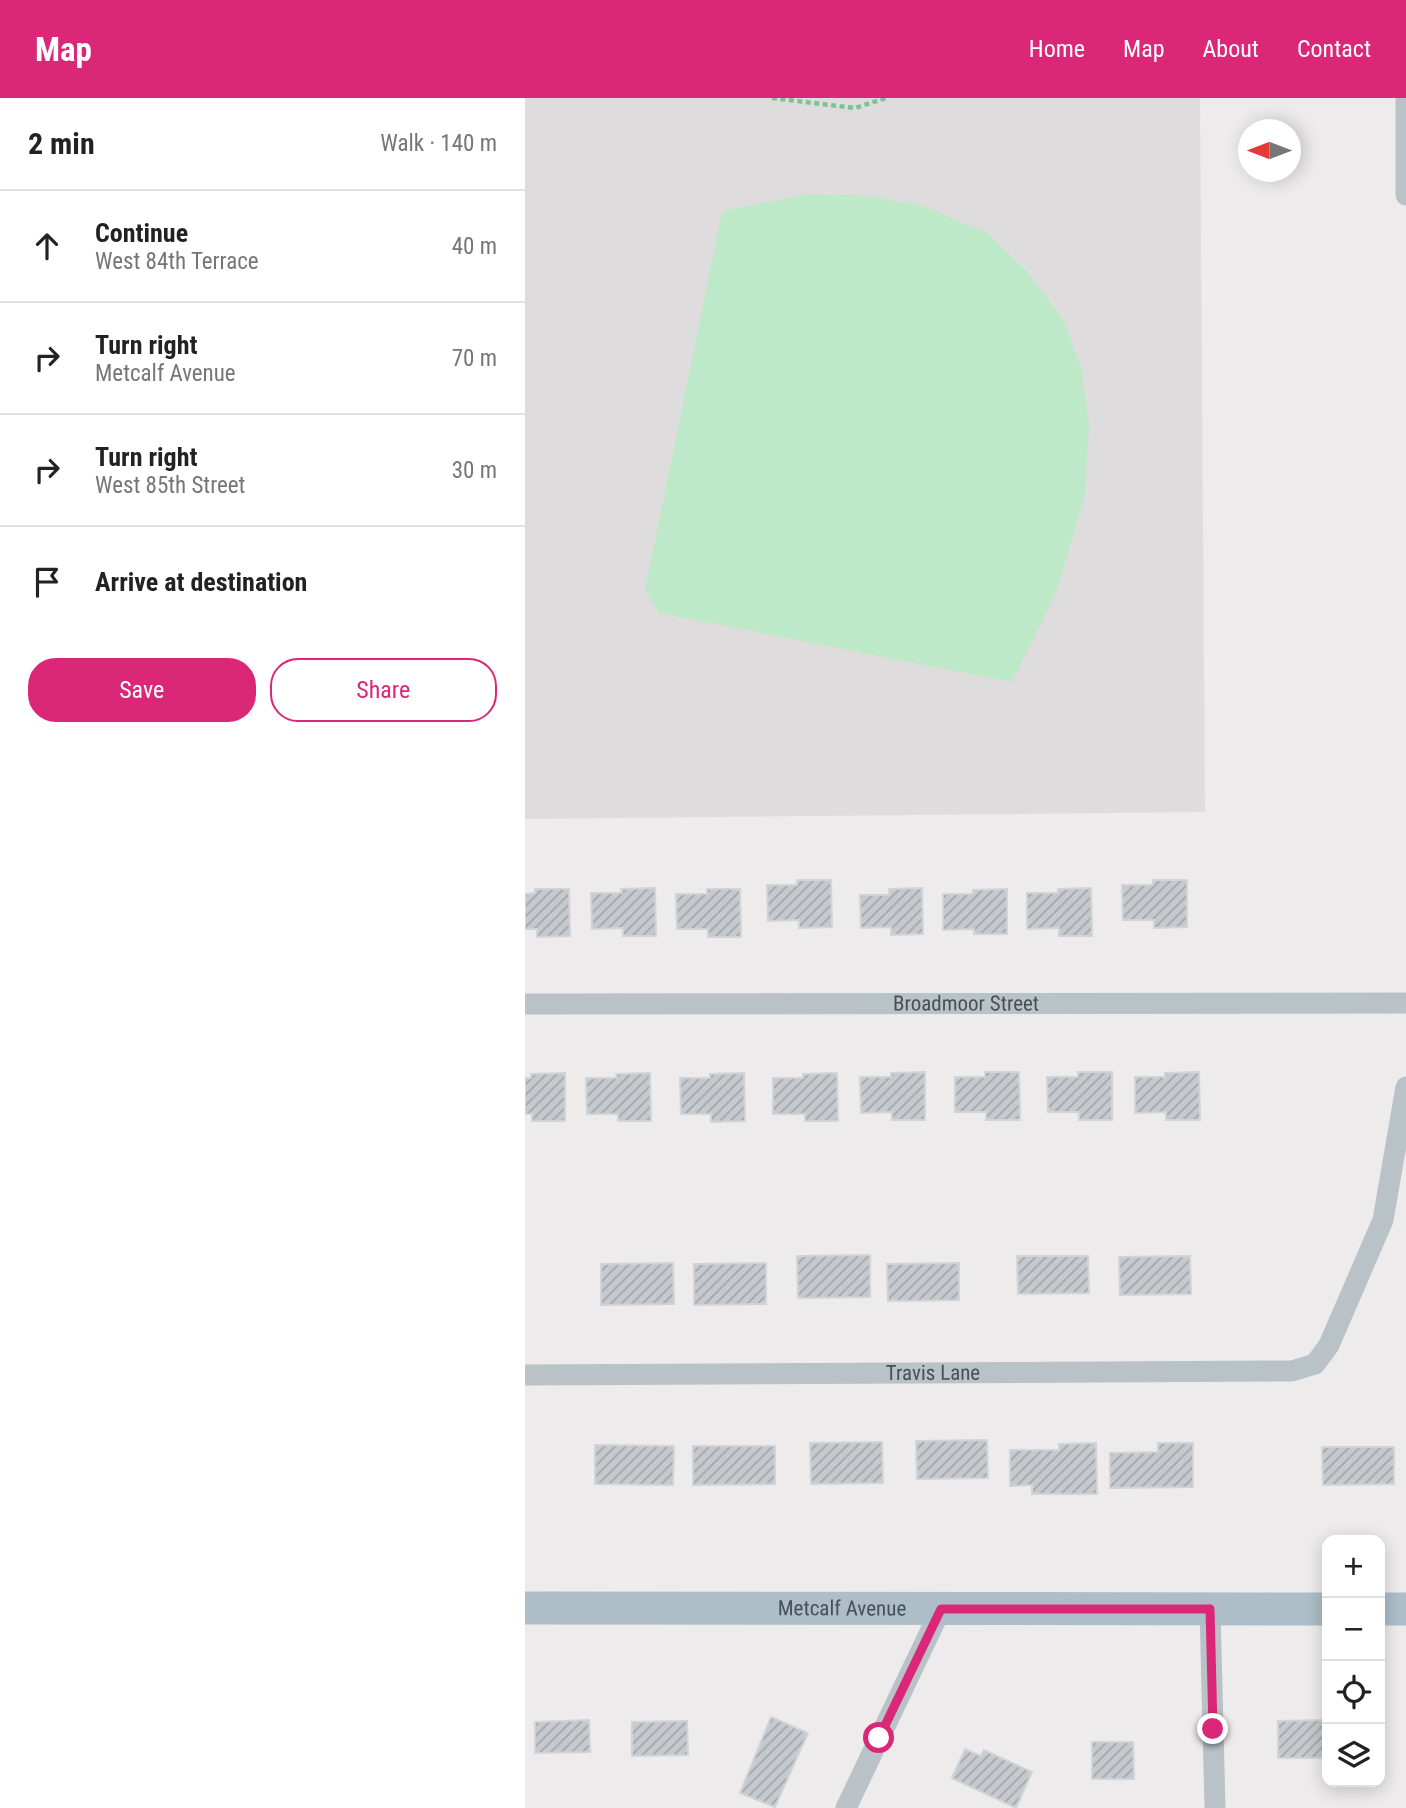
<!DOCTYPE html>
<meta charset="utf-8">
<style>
:root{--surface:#fff;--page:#f6f6f6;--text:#222;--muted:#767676;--line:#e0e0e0;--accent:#db2777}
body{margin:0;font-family:"Roboto Condensed",sans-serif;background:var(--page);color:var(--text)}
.controls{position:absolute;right:21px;bottom:21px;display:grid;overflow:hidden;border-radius:14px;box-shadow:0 4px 18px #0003}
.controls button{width:63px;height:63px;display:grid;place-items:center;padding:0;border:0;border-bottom:2px solid var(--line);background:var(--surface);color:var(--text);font:35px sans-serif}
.compass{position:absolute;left:713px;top:21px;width:63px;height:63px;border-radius:50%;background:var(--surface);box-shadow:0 4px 18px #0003;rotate:270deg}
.stop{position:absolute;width:21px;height:21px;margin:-16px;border:5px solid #db2777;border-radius:50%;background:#fff}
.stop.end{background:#db2777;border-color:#fff;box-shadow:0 2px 7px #0008}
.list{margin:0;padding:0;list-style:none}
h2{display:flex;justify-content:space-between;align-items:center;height:91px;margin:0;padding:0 28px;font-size:30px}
h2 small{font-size:23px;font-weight:400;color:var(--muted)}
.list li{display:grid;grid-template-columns:46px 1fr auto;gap:21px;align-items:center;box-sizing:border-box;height:112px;padding:0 28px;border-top:2px solid var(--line)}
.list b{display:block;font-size:26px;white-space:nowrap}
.list p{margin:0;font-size:23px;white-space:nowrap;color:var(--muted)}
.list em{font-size:23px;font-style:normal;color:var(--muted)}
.actions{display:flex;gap:14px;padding:21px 28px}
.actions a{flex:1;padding:16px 0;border:2px solid var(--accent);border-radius:28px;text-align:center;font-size:24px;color:var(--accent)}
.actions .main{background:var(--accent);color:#fff}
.icon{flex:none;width:38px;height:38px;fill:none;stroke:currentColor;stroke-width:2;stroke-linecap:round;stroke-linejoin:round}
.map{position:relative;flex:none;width:881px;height:1710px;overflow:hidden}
header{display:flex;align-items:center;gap:42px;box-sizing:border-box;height:98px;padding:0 35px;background:var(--accent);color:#fff}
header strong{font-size:33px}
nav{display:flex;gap:38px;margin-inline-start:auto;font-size:24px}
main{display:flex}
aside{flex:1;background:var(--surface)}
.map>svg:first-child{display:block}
</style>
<header>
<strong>Map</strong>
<nav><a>Home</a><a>Map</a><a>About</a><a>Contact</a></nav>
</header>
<main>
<aside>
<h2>2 min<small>Walk · 140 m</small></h2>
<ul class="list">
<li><svg class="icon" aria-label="ahead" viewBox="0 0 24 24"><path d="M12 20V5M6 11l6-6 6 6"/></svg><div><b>Continue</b><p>West 84th Terrace</p></div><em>40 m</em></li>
<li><svg class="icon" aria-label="right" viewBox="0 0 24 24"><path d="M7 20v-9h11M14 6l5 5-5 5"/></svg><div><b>Turn right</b><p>Metcalf Avenue</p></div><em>70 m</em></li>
<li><svg class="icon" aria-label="right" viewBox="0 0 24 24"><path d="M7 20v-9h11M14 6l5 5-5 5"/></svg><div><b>Turn right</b><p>West 85th Street</p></div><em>30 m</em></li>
<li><svg class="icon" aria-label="arrive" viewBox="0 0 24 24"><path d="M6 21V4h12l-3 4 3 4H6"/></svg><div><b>Arrive at destination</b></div></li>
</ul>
<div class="actions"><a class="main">Save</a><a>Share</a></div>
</aside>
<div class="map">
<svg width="881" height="1710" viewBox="0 0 881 1710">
<defs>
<pattern id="building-hatch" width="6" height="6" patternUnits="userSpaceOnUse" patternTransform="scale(1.75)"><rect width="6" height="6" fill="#c6c9cd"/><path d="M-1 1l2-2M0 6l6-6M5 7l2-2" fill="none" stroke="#a3a6a9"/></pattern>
</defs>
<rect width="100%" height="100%" fill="#eeebec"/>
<path fill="#dfdcdd" d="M0 0H675L680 714 0 721Z"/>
<path fill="#bde9c8" d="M282 96 344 98 398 108 462 135 502 173 539 223 557 273 564 328 560 396 532 493 487 584 134 515 120 492 197 113Z"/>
<g fill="url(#building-hatch)" stroke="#d0d3d7" stroke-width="2">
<path d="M272 782H306L307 829 274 830V822L243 823 242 787H272Z"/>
<path d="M628 782H662V829L629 830V822H598L597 787H628Z"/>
<path d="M130 790 131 838H98V830L67 831 66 795H97L96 791Z"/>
<path d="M397 790 398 836 366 837V829L336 830 335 797H364V791Z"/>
<path d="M566 790 567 838H534V830L502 831V795H533V791Z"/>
<path d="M10 791H44L45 838 12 839V831H0V796L10 795Z"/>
<path d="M182 791H215L216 839H183V831H152L151 796H182Z"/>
<path d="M482 791V836H449V831L418 832V796H448V792Z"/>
<path d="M400 974V1022H367V1014L336 1015 335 979H366V975Z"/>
<path d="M460 974H494L495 1022H461V1014H430V979H460Z"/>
<path d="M553 974H587V1022H554V1014H523L522 979H553Z"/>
<path d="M674 974 675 1022H641V1014L610 1015V979H640V975Z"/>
<path d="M40 975V1023H7V1016H0V980H6V976Z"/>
<path d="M125 975 126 1023H93V1016H62L61 980H92L91 976Z"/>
<path d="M219 975 220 1023 186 1024V1016H156L155 980H185V976Z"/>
<path d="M312 975 313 1023H280V1016H248V980H278V976Z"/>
<path d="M345 1157V1199L273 1200 272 1158Z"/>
<path d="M492 1158H563L564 1195 493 1196Z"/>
<path d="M665 1158 666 1196 595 1197 594 1159Z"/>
<path d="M148 1165 149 1206 76 1207V1166Z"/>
<path d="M241 1165V1206L169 1207V1166Z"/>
<path d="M434 1165V1202L363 1203 362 1166Z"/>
<path d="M462 1342 463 1380 392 1381 391 1343Z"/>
<path d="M357 1344 358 1385 286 1386 285 1345Z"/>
<path d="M571 1345 572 1396H507V1387L485 1388V1352H534V1346Z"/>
<path d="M633 1345H668V1389L585 1390V1355L633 1354Z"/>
<path d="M70 1347 149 1348 148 1387 70 1386Z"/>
<path d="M168 1348H250V1386L168 1387Z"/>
<path d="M797 1349H869V1386L798 1387Z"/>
<path d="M246 1619 283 1635 250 1709 215 1695Z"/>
<path d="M64 1622 65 1654 10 1655V1624Z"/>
<path d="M802 1622V1660H753V1623Z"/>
<path d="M162 1623 163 1657 107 1658V1624Z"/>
<path d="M567 1644H608L609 1681H567Z"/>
<path d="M440 1651 456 1658 459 1652 507 1674 491 1710 427 1680Z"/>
</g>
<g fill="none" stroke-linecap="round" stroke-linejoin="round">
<path stroke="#79c395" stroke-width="4.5" stroke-dasharray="5 3.5" stroke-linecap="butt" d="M247 0 330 10 361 0"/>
<g stroke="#b8c2c7" stroke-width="21">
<path d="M881 0V97"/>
<path id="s1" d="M0 906 881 905"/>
<path id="s2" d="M0 1277 767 1273 790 1266 804 1247 858 1122 881 989"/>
<path d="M685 1511 690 1710"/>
<path d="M321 1710 416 1511"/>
</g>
<g stroke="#adbec8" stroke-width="33">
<path id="s3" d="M0 1510 802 1511"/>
<path d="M855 1511H881"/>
</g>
</g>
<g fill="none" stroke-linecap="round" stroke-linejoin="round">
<path stroke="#db2777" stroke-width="9" d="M354 1640 416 1511H685L688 1631"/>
</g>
<g text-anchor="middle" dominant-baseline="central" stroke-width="6" stroke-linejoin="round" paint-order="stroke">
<g font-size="21" fill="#465157" stroke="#fff">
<text stroke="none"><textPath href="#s1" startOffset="441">Broadmoor Street</textPath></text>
<text stroke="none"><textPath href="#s2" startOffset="408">Travis Lane</textPath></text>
<text stroke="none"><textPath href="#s3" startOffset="317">Metcalf Avenue</textPath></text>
</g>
</g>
</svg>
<div class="controls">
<button>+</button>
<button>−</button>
<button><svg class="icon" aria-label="locate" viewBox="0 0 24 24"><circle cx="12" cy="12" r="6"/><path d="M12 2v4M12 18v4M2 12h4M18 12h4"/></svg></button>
<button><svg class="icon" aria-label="layers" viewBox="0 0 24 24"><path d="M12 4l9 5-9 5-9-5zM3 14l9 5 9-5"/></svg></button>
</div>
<svg class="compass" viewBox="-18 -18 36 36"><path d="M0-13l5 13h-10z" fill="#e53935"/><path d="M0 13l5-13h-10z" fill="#767676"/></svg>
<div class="stop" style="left:354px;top:1640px"></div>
<div class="stop end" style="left:688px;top:1631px"></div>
</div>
</main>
